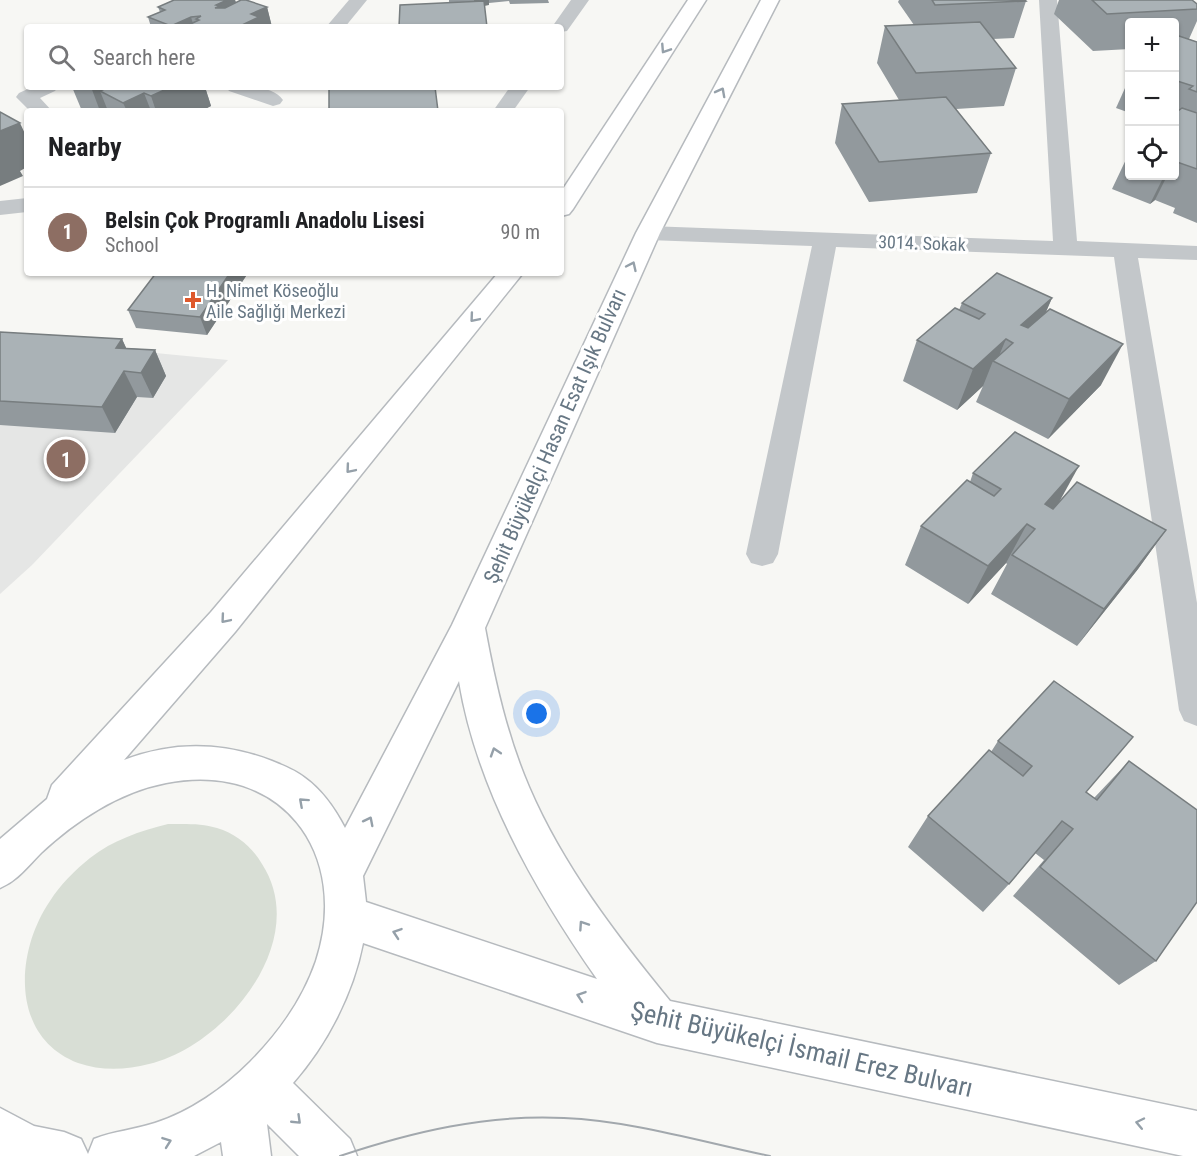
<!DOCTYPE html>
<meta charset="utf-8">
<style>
:root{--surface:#fff;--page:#f2f2f2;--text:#202124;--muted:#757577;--line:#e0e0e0;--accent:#de592d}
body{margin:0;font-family:"Roboto Condensed",sans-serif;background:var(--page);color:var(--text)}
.controls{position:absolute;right:18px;top:18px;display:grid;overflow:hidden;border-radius:6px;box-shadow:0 2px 4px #0004}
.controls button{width:54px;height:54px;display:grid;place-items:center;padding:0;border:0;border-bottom:2px solid var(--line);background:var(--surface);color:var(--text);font:30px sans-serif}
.you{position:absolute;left:537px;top:714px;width:21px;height:21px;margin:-15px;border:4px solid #fff;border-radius:50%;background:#1a73e8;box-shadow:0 0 0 9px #1a73e833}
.badge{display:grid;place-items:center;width:39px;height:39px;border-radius:50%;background:var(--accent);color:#fff;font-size:20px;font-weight:700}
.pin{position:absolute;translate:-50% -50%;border:3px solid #fff;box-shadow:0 2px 6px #0006}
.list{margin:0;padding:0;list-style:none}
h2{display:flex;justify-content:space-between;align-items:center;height:78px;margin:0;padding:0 24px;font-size:26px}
h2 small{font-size:20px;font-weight:400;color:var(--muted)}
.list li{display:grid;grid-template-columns:39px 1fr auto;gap:18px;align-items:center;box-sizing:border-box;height:90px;padding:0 24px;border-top:2px solid var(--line)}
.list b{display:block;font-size:22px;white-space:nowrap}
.list p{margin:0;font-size:20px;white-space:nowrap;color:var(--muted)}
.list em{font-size:20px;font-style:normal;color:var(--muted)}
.icon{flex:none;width:33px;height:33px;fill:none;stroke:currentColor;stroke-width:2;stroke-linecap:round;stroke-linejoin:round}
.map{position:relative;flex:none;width:1197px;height:1156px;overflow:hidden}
.search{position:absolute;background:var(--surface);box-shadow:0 2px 4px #0004;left:24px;top:24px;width:540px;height:66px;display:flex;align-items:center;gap:15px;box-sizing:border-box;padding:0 21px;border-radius:6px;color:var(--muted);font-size:22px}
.panel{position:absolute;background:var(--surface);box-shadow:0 2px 4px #0004;left:24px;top:108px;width:540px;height:168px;border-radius:6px}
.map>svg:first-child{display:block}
</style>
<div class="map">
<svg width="1197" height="1156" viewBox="0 0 1197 1156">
<rect width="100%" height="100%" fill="#f7f7f4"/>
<path fill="#e5e6e5" d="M0 338 228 360 32 565 0 594Z"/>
<path fill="#d8ded5" d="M168 824C184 824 202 823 217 828 237 834 252 847 262 864 312 941 225 1046 149 1064 126 1070 101 1071 78 1063 10 1037 15 952 50 901 60 885 75 870 90 858 113 840 140 831 168 824Z"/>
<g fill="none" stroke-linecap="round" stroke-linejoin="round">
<defs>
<g id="major">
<path d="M688 0H706L573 209 569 214 561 216V192Z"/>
<path d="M761 0H779L660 233 485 628C495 682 507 736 529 787 563 866 616 935 670 1001L1197 1111V1156H1183L657 1043 363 943C353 994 327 1044 293 1083L350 1139 357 1156H299L267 1124 271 1156H223L221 1142 194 1156H0V1108L34 1126 64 1132 81 1139 88 1154 94 1139C114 1131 134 1130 155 1123 190 1112 224 1088 250 1062 278 1034 303 999 316 961 351 853 281 760 166 783 119 792 75 821 41 853 27 867 18 880 0 888V839L47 799 52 785 211 612 498 273H523L235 632 124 760C173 741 223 742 272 761 284 766 295 770 305 778 323 791 335 809 345 828L452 625 636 233ZM459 681C477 789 535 890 597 979L366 902 363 876Z"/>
</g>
</defs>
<use href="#major" stroke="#b6babe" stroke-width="3"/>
<g fill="#c3c7ca" fill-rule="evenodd">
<path d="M349 0H367L345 27H326Z"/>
<path d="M571 0H589L567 31 561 32V27H552Z"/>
<path d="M1039 0H1057L1077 241 1197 246V260L1138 258 1197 603V726L1184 721 1179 710 1114 257 836 247 778 554 773 563 762 566 751 563 746 554 812 246 648 240 640 238 636 233 640 228 648 226 1053 241Z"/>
<path d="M32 87H58L55 91 40 98 52 111H30L16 97 19 93Z"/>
<path d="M226 87C243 87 272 84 283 100L280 104 273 106 229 91Z"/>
<path d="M510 87H530L513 111H493Z"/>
<path d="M27 198V212L0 215V201Z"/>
</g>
<use href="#major" fill="#fff" fill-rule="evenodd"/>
<path stroke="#a2a8ad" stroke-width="2" d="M340 1156C412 1132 487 1114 564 1118 633 1121 702 1142 770 1156"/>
</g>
<g fill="#92999d">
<path d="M174 0H235L236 2 267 7 272 27H151L148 17 160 12 158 7Z"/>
<path d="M449 0H548L549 3 510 4 509 1 489 3V5L449 2Z"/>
<path d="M899 0H1025L1026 1 1014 38 993 39 1016 68 1004 106 956 109 991 153 977 193 869 202 835 143 842 104 899 100 877 63 885 26 914 25 898 2Z"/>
<path d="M1059 0H1192L1197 4V21L1189 39 1197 42V223L1173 213 1175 208 1155 200 1150 204 1112 189 1130 151V176H1174V22H1130V49L1093 51 1054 14Z"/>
<path d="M1130 77V113L1116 108Z"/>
<path d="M72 87H205L211 106 201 111H82Z"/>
<path d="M248 273 207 335 136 328 128 310Z"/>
<path d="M1052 298 1045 314 1101 385 1048 439 976 402 983 386 957 410 903 381 917 340 959 310 962 303Z"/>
<path d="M0 332 122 339 126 348 155 350 166 376 153 398 137 397 115 433 0 425Z"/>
<path d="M973 473 1058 503 1166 530 1138 569 1077 646 991 594 1007 564 1006 563 968 604 905 565 921 526 970 482Z"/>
<path d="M998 741 1094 798 1129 761 1156 961 1119 985 1013 896 1044 860 1035 853 1009 884 983 912 908 847 928 816 991 752Z"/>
</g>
<g fill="#777d7f">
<path d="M227 0H235L242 25 251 14 267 7 272 27H220L216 5Z"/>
<path d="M474 0H489V5L475 8Z"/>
<path d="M191 17 194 27H172L171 26Z"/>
<path d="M91 87H118L144 93 151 111H127L123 103 100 91 108 111H100Z"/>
<path d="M149 87H205L211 106 201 111H156L151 96Z"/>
<path d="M20 123 27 138V167L20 171 23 176 0 186V126Z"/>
<path d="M1164 176H1167L1155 200 1150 204Z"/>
<path d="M230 273H248L207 335 200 317Z"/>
<path d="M1052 298 1034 339 1021 325Z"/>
<path d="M122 339 134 365 116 348Z"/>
<path d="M1006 339 996 363 993 361 983 386 957 410 973 369Z"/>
<path d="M1123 344 1101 385 1048 439 1069 399Z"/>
<path d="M155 350 166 376 153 398 141 373Z"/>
<path d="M124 371 137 397 115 433 102 407Z"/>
<path d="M1079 466 1057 506 1033 532 1045 504Z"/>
<path d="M1027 524 1006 563 968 604 988 566Z"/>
<path d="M1166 530 1138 569 1077 646 1104 609Z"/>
</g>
<g fill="#aab2b6" stroke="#777d7f" stroke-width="1.5">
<path d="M174 0H227L216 5 220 6 215 8H225L241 0H246L267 7 251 14 259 17 238 27H184L199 20 196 19 201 16 191 17 171 26 148 17 165 10 158 7Z"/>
<path d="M932 0H1025L1026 1 935 5Z"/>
<path d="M1092 0H1192L1197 4V9L1107 14Z"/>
<path d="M484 1 487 27H399L400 5Z"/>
<path d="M980 22 1016 68 916 73 885 26Z"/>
<path d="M1179 36 1197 42V92L1189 89 1193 86 1174 80V39Z"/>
<path d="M109 87H171L151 96 144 93 123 103 100 91Z"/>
<path d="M329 87H435L438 111H329Z"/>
<path d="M946 97 991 153 879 162 842 104Z"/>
<path d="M1182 108 1197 113V169L1174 161V114Z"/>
<path d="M0 112 20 123 0 131Z"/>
<path d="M156 273H230L200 317 128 310Z"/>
<path d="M997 273 1052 298 1021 325 1028 328 1050 309 1123 344 1069 399 993 361 1013 343 1006 339 973 369 917 340 955 308 979 319 985 314 962 303Z"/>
<path d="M0 332 122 339 116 348 155 350 141 373 124 371 102 407 0 401Z"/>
<path d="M1015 432 1079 466 1045 504 1053 509 1077 482 1166 530 1104 609 1012 555 1035 529 1027 524 988 566 921 526 967 480 994 496 1001 489 973 473Z"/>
<path d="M1054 681 1133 737 1086 792 1097 800 1129 761 1197 810V902L1156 961 1040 867 1073 829 1062 821 1009 884 928 816 989 750 1023 776 1032 766 998 741Z"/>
</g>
<defs><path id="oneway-chevron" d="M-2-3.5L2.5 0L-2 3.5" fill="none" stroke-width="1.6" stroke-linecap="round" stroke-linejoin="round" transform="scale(1.5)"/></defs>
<g stroke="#95a0a9">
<use href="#oneway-chevron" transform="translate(665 49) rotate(123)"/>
<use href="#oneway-chevron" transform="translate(721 92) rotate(-62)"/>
<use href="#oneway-chevron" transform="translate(632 266) rotate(-65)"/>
<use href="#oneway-chevron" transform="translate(474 318) rotate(130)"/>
<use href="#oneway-chevron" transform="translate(350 469) rotate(130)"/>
<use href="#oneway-chevron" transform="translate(225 619) rotate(130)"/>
<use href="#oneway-chevron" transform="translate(495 752) rotate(-108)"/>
<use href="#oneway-chevron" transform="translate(303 802) rotate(-138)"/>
<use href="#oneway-chevron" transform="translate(369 821) rotate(-63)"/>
<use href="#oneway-chevron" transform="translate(583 925) rotate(-124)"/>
<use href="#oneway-chevron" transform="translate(397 933) rotate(-161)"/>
<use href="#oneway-chevron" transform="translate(581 996) rotate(-161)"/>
<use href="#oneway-chevron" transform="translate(297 1120) rotate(44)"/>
<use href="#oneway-chevron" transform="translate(1140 1123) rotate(-168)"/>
<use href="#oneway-chevron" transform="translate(167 1142) rotate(-20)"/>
</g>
<path fill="#de592d" stroke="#fff" stroke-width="2" d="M190 291h6v6h6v6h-6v6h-6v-6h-6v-6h6z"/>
<g text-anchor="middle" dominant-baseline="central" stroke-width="6" stroke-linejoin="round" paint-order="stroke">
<g font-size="18" fill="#677784" stroke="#fff">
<text transform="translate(922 243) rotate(2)">3014. Sokak</text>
</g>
<g font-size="18" fill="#677784" stroke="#fff" text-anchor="start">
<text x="206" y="290">H. Nimet Köseoğlu<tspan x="206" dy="21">Aile Sağlığı Merkezi</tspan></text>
</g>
<g font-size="21" fill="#677784" stroke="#fff">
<text transform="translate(555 436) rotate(-66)">Şehit Büyükelçi Hasan Esat Işık Bulvarı</text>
</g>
<g font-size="26" fill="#677784" stroke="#fff">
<text transform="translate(802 1049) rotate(13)">Şehit Büyükelçi İsmail Erez Bulvarı</text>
</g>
</g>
</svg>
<div class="controls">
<button>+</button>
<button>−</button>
<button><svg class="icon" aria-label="locate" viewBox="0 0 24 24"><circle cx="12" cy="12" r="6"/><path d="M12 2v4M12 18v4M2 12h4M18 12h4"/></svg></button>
</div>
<div class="you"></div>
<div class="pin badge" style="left:66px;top:459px;background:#8d6e63">1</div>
<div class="search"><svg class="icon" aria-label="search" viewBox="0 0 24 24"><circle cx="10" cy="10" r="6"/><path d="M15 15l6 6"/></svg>Search here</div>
<section class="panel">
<h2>Nearby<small></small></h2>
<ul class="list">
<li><span class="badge" style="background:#8d6e63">1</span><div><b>Belsin Çok Programlı Anadolu Lisesi</b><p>School</p></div><em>90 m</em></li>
</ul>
</section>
</div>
